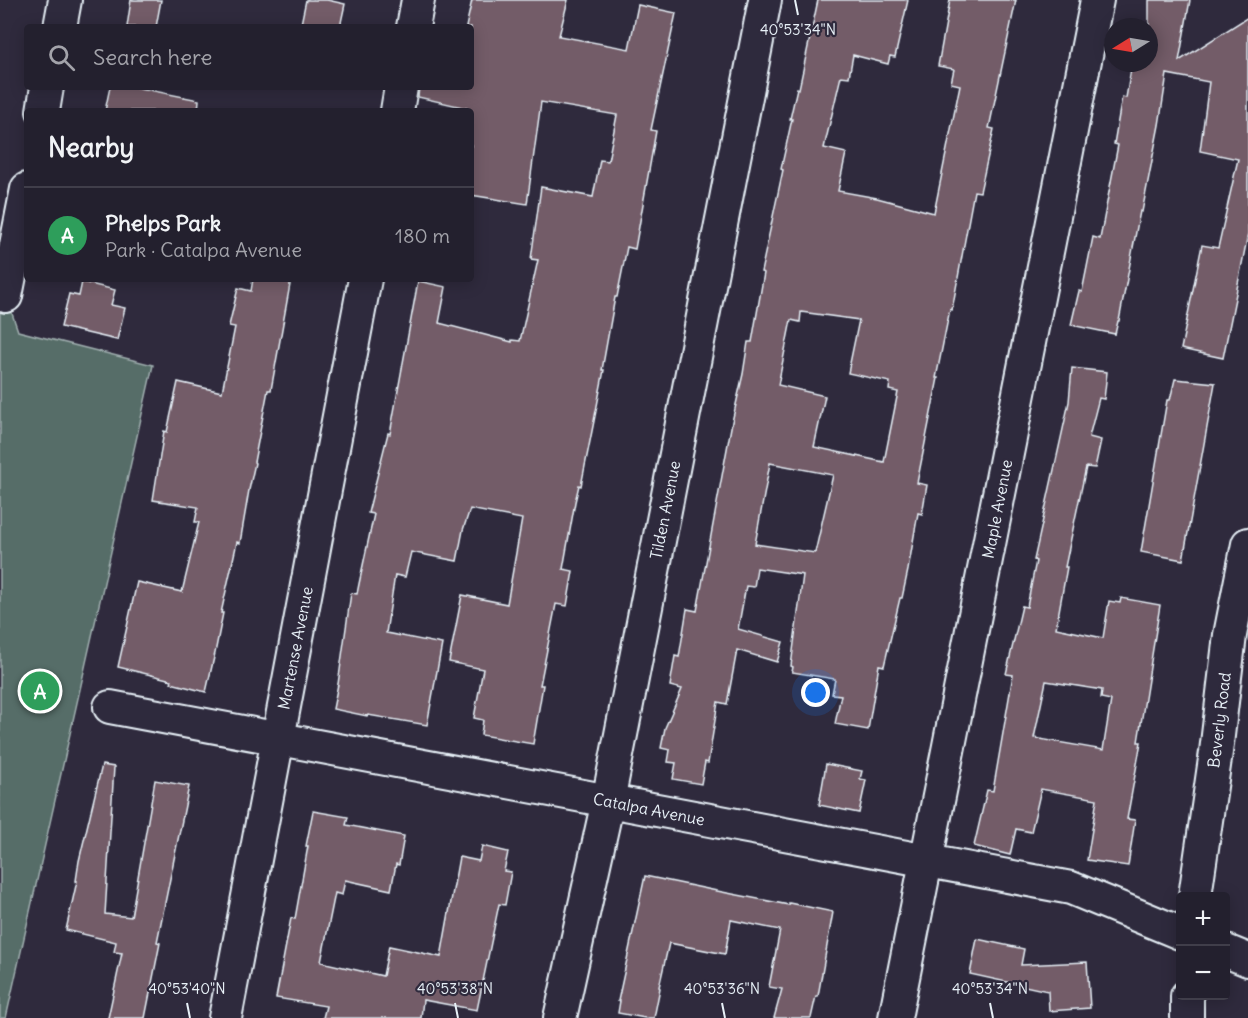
<!DOCTYPE html>
<meta charset="utf-8">
<style>
:root{--surface:#23202e;--page:#2b2836;--text:#f1f3f6;--muted:#a3a3aa;--line:#403e4a;--accent:#db2777}
body{margin:0;font-family:Delius,sans-serif;background:var(--page);color:var(--text)}
.controls{position:absolute;right:18px;bottom:18px;display:grid;overflow:hidden;border-radius:6px;box-shadow:0 3px 15px #0003}
.controls button{width:54px;height:54px;display:grid;place-items:center;padding:0;border:0;border-bottom:2px solid var(--line);background:var(--surface);color:var(--text);font:30px sans-serif}
.compass{position:absolute;left:1104px;top:18px;width:54px;height:54px;border-radius:50%;background:var(--surface);box-shadow:0 3px 15px #0003;rotate:259deg}
.you{position:absolute;left:816px;top:693px;width:21px;height:21px;margin:-15px;border:4px solid #fff;border-radius:50%;background:#1a73e8;box-shadow:0 0 0 9px #1a73e833}
.badge{display:grid;place-items:center;width:39px;height:39px;border-radius:50%;background:var(--accent);color:#fff;font-size:20px;font-weight:700}
.pin{position:absolute;translate:-50% -50%;border:3px solid #fff;box-shadow:0 2px 6px #0006}
.list{margin:0;padding:0;list-style:none}
h2{display:flex;justify-content:space-between;align-items:center;height:78px;margin:0;padding:0 24px;font-size:26px}
h2 small{font-size:20px;font-weight:400;color:var(--muted)}
.list li{display:grid;grid-template-columns:39px 1fr auto;gap:18px;align-items:center;box-sizing:border-box;height:96px;padding:0 24px;border-top:2px solid var(--line)}
.list b{display:block;font-size:22px;white-space:nowrap}
.list p{margin:0;font-size:20px;white-space:nowrap;color:var(--muted)}
.list em{font-size:20px;font-style:normal;color:var(--muted)}
.icon{flex:none;width:33px;height:33px;fill:none;stroke:currentColor;stroke-width:2;stroke-linecap:round;stroke-linejoin:round}
.map{position:relative;flex:none;width:1248px;height:1018px;overflow:hidden}
.search{position:absolute;background:var(--surface);box-shadow:0 3px 15px #0003;left:24px;top:24px;width:450px;height:66px;display:flex;align-items:center;gap:15px;box-sizing:border-box;padding:0 21px;border-radius:6px;color:var(--muted);font-size:22px}
.panel{position:absolute;background:var(--surface);box-shadow:0 3px 15px #0003;left:24px;top:108px;width:450px;height:174px;border-radius:6px}
.map>svg:first-child{display:block}
</style>
<div class="map">
<svg width="1248" height="1018" viewBox="0 0 1248 1018">
<rect width="100%" height="100%" fill="#2f2a3d"/>
<filter id="ink" filterUnits="userSpaceOnUse"><feTurbulence type="fractalNoise" baseFrequency=".0167" numOctaves="2"/><feDisplacementMap in="SourceGraphic" scale="12" xChannelSelector="R" yChannelSelector="G"/><feConvolveMatrix kernelMatrix="1 2 1 2 8 2 1 2 1" color-interpolation-filters="sRGB"/></filter>
<g filter="url(#ink)">
<path fill="#576d67" stroke="#a0afb0" stroke-width="1.5" d="M0 294 6 296 18 331 153 365 6 1018H0Z"/>
<g fill="#735b67" stroke="#e8f1f8" stroke-width="1.5" fill-rule="evenodd">
<path d="M131 0H161L156 27H127Z"/>
<path d="M306 0H327L345 4 340 27H315L301 24Z"/>
<path d="M472 0H568L559 36 629 49 638 5 676 13 651 130 656 131 635 249 627 247 617 297H615L602 370H604L594 421 581 486 579 485 575 502 563 569 573 571 567 606 556 604 540 685H543L533 744 481 735 483 720 474 718 483 669 449 662 462 595 507 604 522 519 470 509 463 530 457 561 411 552 405 577 395 575 386 633 442 644 427 725 368 715 367 716 333 709 338 684 351 593 357 594 359 584 374 514 368 513 388 433 390 434 418 281 446 287 439 323 512 342V340L520 341 538 260 531 259 541 187 593 197 600 160 608 161 617 115 541 102 527 204 471 195V111H467V108L418 97 419 87H471V27H466Z"/>
<path d="M818 0H908L895 57 890 56 888 64 853 55 849 77 841 76 824 148 846 153 838 191 877 198 934 213 960 85 951 83 954 69 938 66 950 0H1016L989 128 994 129 980 192 974 191 952 310 950 309 936 378H938L917 483 927 485 922 514 918 513 908 570 902 598H900L884 666 879 665 868 730 835 724 841 695 832 694 835 679 792 672 793 667 791 666 803 575 757 568 754 587 746 586 738 629 783 642 777 662 737 650 727 704 718 702 708 763 705 762 701 784 673 779 676 763 668 762 670 750 661 748 665 728 682 689 670 686 675 656 679 657 687 609 697 611 732 422 743 374 748 342H752L764 273 761 272 783 170 781 169 792 119H790L797 88 799 89ZM801 312 859 320 848 373 890 382 889 390 898 392 884 462 814 447 825 396 778 385 791 320 800 322ZM770 463 833 475 815 553 755 544Z"/>
<path d="M1149 0H1190L1179 61 1248 17V234L1223 358 1181 349 1202 245 1218 248 1238 159 1200 151 1209 82 1167 74 1159 125 1142 212 1140 211 1119 321H1118L1115 334 1071 325 1079 291 1082 292 1093 237 1100 239 1118 145 1114 144 1122 97 1126 98 1132 63H1149Z"/>
<path d="M110 87H134L199 100 198 111H105Z"/>
<path d="M253 279H291L271 390H268L254 462 255 463 249 490 240 543 237 542 221 613H223L215 653 206 692 171 683 172 680 118 667 137 582 182 592 199 522H195L198 507 153 500 164 431 167 432 178 382 222 392 235 327 229 326 238 288 251 291Z"/>
<path d="M82 282 115 290 111 305 125 308 117 340 61 327 69 294 79 296Z"/>
<path d="M1072 368 1107 372 1104 399 1099 398 1089 437 1101 440 1095 468 1086 467 1065 567H1067L1056 628 1103 638 1109 601 1120 603 1121 598 1160 605 1138 742H1141L1127 819 1135 820 1128 866 1087 860 1097 799 1041 789 1031 832 1016 829 1010 855 974 846 987 790 993 791 1013 675 1006 674 1022 606 1027 607 1036 561 1034 560 1069 402ZM1046 681 1102 690 1101 698 1111 700 1103 750 1034 738Z"/>
<path d="M1175 379 1215 383 1183 560 1141 552 1167 400H1170Z"/>
<path d="M826 764 862 771 860 779 866 780 859 813 819 805Z"/>
<path d="M102 765 114 767 105 914 131 917 155 780 189 786 157 942 160 943 145 1018H108L122 953 114 952 116 942 66 930 77 881H76L79 861Z"/>
<path d="M313 811 348 817 346 825 404 836 399 865 396 864 391 890 345 880 342 895 335 893 321 962 383 976 389 946 441 957 459 857 479 861 482 846 508 852 504 871 511 872 505 905 499 904 477 1010 423 1000 421 1018H323L326 1006 276 998 291 918 295 919 308 846H306Z"/>
<path d="M645 876 717 891 789 905V903L833 912 818 996H816L811 1018H774L782 989 769 987 780 930 731 920 725 954 669 943 659 987 660 988 654 1018H645L618 1013 620 1001H618Z"/>
<path d="M977 939 1024 949 1021 965 1087 962 1090 1008 1049 1011 1048 991 970 974Z"/>
</g>
<g fill="none" stroke-linecap="round" stroke-linejoin="round">
<defs>
<g id="minor">
<path d="M60 27 65 0"/>
<path d="M413 27 418 0"/>
<path d="M43 111 47 87"/>
<path d="M397 111 401 87"/>
<path d="M0 294 6 296 27 189"/>
<path d="M110 707 1071 888 1180 933"/>
<path d="M1195 896 1216 752 1230 635 1248 544"/>
<path d="M1226 951 1248 960"/>
<path d="M1187 996V1018"/>
<path d="M225 1018 365 279"/>
<path d="M560 1018 608 801 765 0"/>
<path d="M895 1018 1097 0"/>
</g>
</defs>
<use href="#minor" stroke="#e8f1f8" stroke-width="36"/>
<use href="#minor" stroke="#2f2a3d" stroke-width="32"/>
</g>
</g>
<path fill="none" stroke="#e8f1f8" stroke-width="2" d="M795 0 798 15M187 1003 190 1018M455 1003 458 1018M722 1003 725 1018M990 1003 993 1018"/>
<g text-anchor="middle" dominant-baseline="central" stroke-width="4.5" stroke-linejoin="round" paint-order="stroke">
<g font-size="16" fill="#e8f1f8" stroke="#2f2a3d">
<text transform="translate(997 509) rotate(-79)">Maple Avenue</text>
<text transform="translate(665 510) rotate(-79)">Tilden Avenue</text>
<text transform="translate(295 648) rotate(-79)">Martense Avenue</text>
<text transform="translate(1219 720) rotate(-83)">Beverly Road</text>
<text transform="translate(649 809) rotate(11)">Catalpa Avenue</text>
</g>
</g>
<g font-size="15" text-anchor="middle" fill="#e8f1f8" stroke="#2f2a3d" stroke-width="4.5" stroke-linejoin="round" paint-order="stroke">
<text x="798" y="35">40°53'34"N</text>
<text x="187" y="994">40°53'40"N</text>
<text x="455" y="994">40°53'38"N</text>
<text x="722" y="994">40°53'36"N</text>
<text x="990" y="994">40°53'34"N</text>
</g>
</svg>
<div class="controls">
<button>+</button>
<button>−</button>
</div>
<svg class="compass" viewBox="-18 -18 36 36"><path d="M0-13l5 13h-10z" fill="#e53935"/><path d="M0 13l5-13h-10z" fill="#a3a3aa"/></svg>
<div class="you"></div>
<div class="pin badge" style="left:40px;top:691px;background:#2e9e5b">A</div>
<div class="search"><svg class="icon" aria-label="search" viewBox="0 0 24 24"><circle cx="10" cy="10" r="6"/><path d="M15 15l6 6"/></svg>Search here</div>
<section class="panel">
<h2>Nearby<small></small></h2>
<ul class="list">
<li><span class="badge" style="background:#2e9e5b">A</span><div><b>Phelps Park</b><p>Park · Catalpa Avenue</p></div><em>180 m</em></li>
</ul>
</section>
</div>
